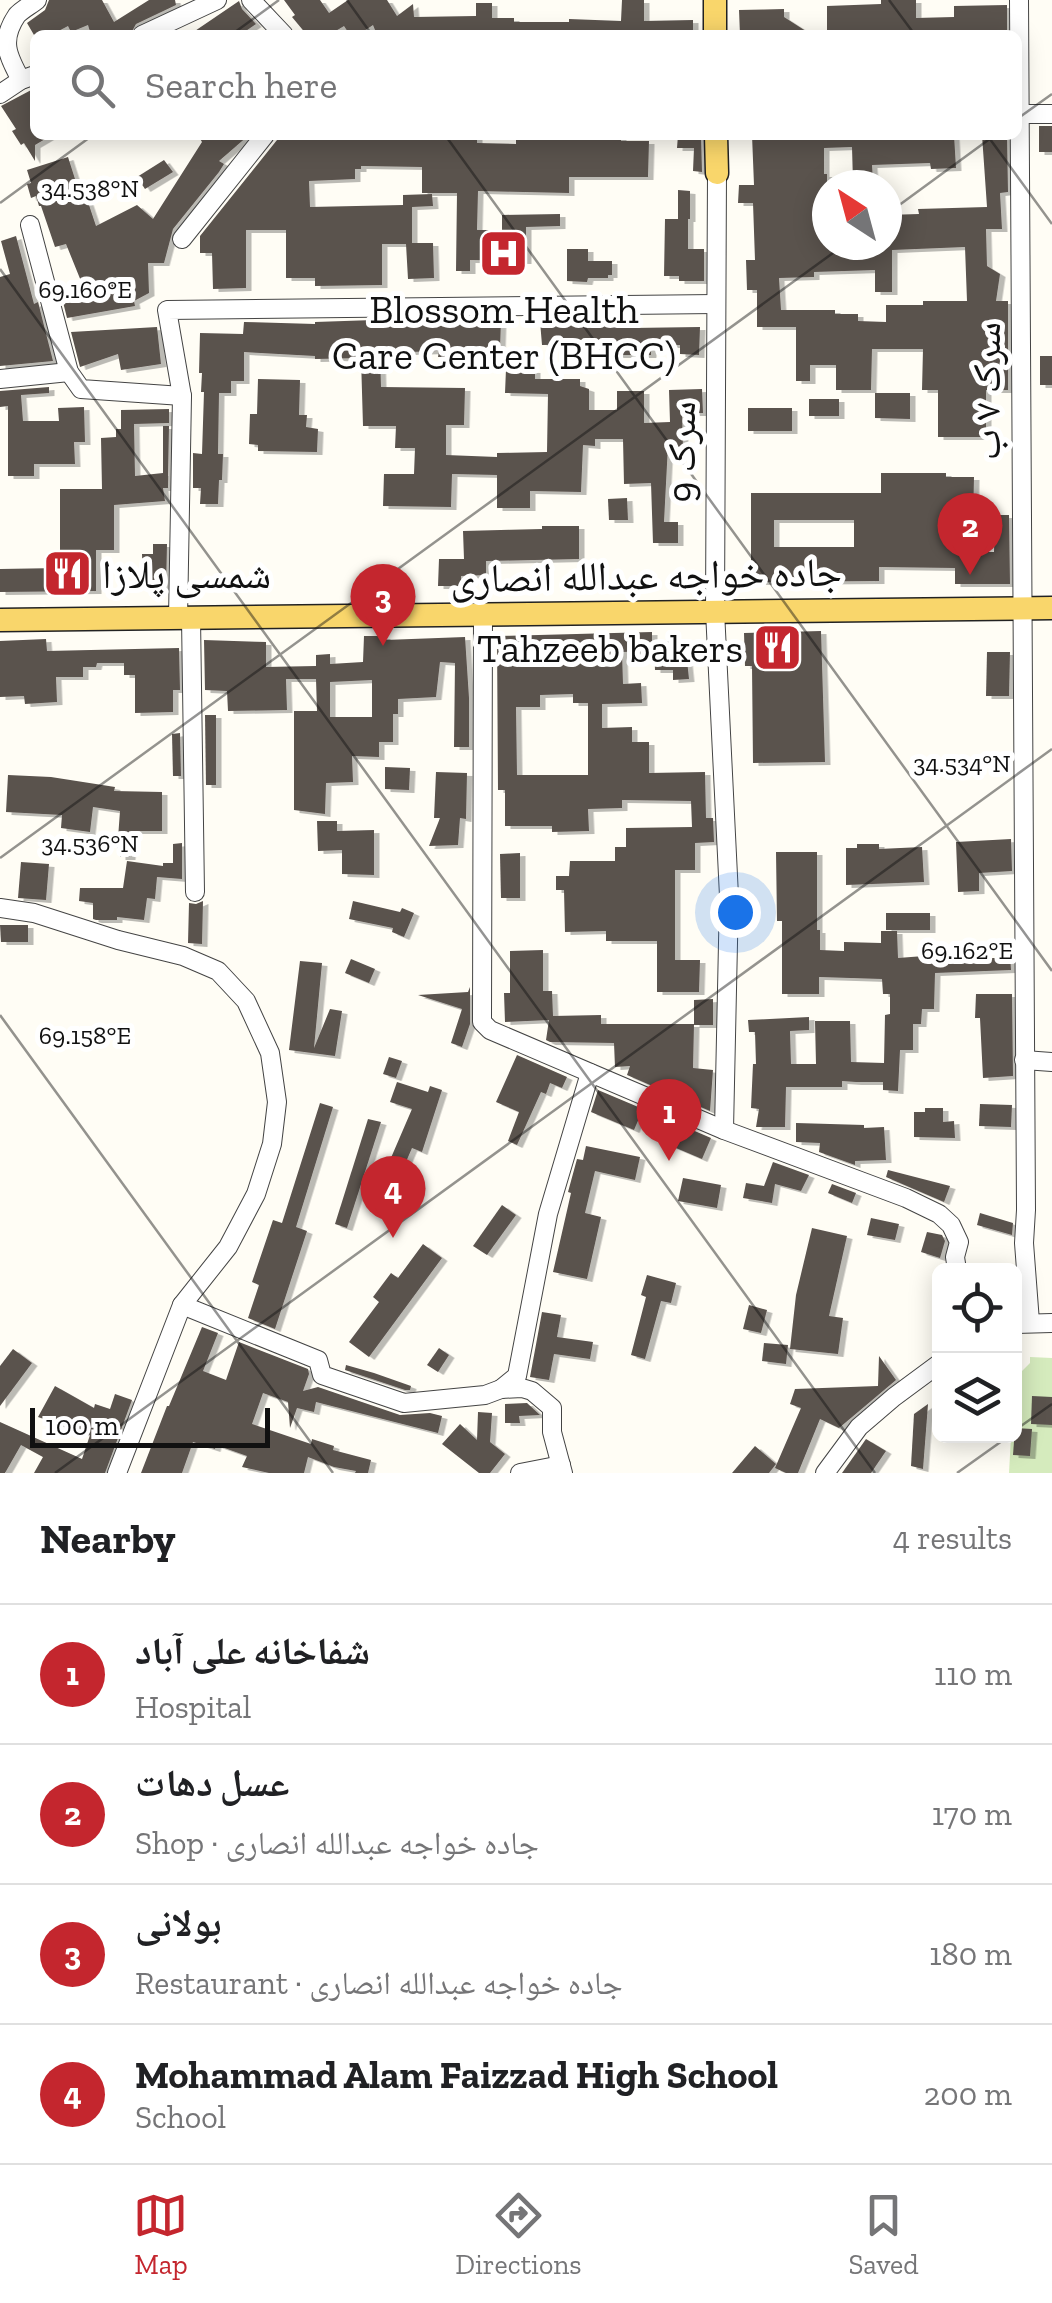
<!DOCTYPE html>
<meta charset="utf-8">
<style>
:root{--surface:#fff;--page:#f2f2f2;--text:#202124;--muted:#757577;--line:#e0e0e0;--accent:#c4262e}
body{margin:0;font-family:"Zilla Slab","Noto Naskh Arabic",serif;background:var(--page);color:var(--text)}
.controls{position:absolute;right:30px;bottom:30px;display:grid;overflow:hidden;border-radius:15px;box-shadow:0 5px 25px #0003}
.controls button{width:90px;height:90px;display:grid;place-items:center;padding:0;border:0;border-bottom:2px solid var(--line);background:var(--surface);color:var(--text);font:50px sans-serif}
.compass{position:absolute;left:812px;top:170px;width:90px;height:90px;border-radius:50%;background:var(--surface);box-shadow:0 5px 25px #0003;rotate:324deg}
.scale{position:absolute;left:30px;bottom:25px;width:240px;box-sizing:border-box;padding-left:10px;border:5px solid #111;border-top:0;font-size:28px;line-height:35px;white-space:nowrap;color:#111;-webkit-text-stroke:8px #fff;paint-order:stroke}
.you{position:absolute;left:735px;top:912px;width:35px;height:35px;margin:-25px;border:8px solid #fff;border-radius:50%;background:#1a73e8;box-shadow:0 0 0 15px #1a73e833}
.badge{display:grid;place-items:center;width:65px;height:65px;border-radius:50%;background:var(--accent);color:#fff;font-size:32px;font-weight:700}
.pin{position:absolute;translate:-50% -82px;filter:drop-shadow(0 2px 5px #0008)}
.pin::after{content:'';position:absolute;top:52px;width:35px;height:30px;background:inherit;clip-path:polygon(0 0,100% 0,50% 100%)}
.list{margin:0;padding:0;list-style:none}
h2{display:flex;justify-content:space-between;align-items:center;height:130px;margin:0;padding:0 40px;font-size:42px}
h2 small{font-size:32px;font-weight:400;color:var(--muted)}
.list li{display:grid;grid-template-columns:65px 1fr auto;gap:30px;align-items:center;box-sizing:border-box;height:140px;padding:0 40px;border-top:2px solid var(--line)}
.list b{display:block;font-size:38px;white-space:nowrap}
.list p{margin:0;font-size:32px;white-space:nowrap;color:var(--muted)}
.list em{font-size:32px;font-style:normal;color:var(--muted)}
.icon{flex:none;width:55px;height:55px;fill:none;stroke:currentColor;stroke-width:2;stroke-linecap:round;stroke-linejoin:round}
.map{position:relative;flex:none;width:1052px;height:1473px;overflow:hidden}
.search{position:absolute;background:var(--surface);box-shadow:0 5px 25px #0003;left:30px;right:30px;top:30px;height:110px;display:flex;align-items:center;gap:25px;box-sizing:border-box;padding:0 35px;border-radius:15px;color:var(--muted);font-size:38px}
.sheet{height:690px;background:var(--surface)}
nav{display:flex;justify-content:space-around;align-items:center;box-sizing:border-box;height:140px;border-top:2px solid var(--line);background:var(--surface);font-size:28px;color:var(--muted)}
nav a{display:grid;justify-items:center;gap:5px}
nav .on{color:var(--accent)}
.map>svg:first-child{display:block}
</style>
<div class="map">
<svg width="1052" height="1473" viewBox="0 0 1052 1473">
<defs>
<filter id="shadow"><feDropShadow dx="5.5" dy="3" stdDeviation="0" flood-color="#0004"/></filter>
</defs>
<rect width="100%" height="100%" fill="#fffdf5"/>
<path fill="#d5ebbd" d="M1030 1357 1052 1358V1473H1009L1011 1436H1014L1015 1372H1021L1030 1363Z"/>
<g fill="#5a524d" fill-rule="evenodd" filter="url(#shadow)">
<path d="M49 0H102L114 22 149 0H175L176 5 136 24 130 35H91L88 25 71 32 68 26 51 35H34L27 23 45 10Z"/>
<path d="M284 0H320L329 13 348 0H387L397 16 413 4 414 17 476 16V3H492V18H514V22H569V19L621 21 622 0H644V21L693 20V35H377L373 25 358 35H350L344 26 329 35H307L292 17 295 15Z"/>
<path d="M881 0H916V18L954 17V6L1007 5V35H827V6L881 4Z"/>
<path d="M239 1 242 9 256 24 240 35H189Z"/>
<path d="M784 9V17L812 35H740L739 10Z"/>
<path d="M35 88V135H52L35 145V161L24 143 21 145 12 131 16 129 1 106Z"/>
<rect x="1039" y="126" width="13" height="26"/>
<path d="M198 135H249L219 161 224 164 219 172 173 229 164 263H148L149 293 134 301 135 306 67 318 61 294 83 286 66 244 55 247 41 206H39L36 196 31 198 27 184 31 183 27 170 68 157 82 201 87 199 96 226 137 205 153 219 202 142Z"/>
<path d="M281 135H368V138L408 139V135H477V143L516 144V135H621V141H649L648 177H569V193L478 191 477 230H502V215L560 214V226L526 227V261L470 260V271H456L457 193H422V167L361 166V169H355V179L309 181 310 207 403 205V195L432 194 433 206 412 207V243H433L434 278 408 279 406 244H382V285L315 286V278H286V230H246V288L213 289 212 253H200V236Z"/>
<path d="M678 135H701L702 172 693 171 694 148H677Z"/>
<path d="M752 135H954L956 168 931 169 930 163 872 165 873 181 853 182 852 147 824 148V174H827V245H887V215L919 214 918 209 987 207 982 135H1007L1008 192 1000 193 1002 229H986L987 266 1000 274 996 301H1008V390H986V437H938V390H922L923 349H872L871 390H836V365H810V381H796V327H757V290H747L746 260H755L753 203H738L739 185H754ZM965 247 967 301H923V305H886V322L858 321V314H835V310H781L779 278 814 277V272L875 270V292H892V250Z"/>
<path d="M164 160 173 172 145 189 137 177Z"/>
<path d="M678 190 690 191V219H678Z"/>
<path d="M665 219H688V249H704V281H679V276H664Z"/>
<path d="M16 236 34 304 38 302 53 361 0 366V277L10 274 1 241Z"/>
<path d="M567 249H588V261H612V275H608V278H588L587 282 567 281Z"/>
<path d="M374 320H394V322L439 321V320H501L500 349 468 348V357H438L439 351 380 353 381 387 465 388 464 425H446V455L497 457V453L547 452 548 394 505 393 506 369 535 370V379H580V386L589 389V410H617V391H644V423L670 422 669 390 702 389 703 413H682L683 449H671V444L668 445 664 522H678V543H653L651 483 624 484 623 439H595V446L583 445 581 492 530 491V508H497V475L452 474 451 507 383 506 384 474H414L415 448H395L396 426H363L361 358 315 359V356L244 352V381H231V393H219L218 454H223L222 480H219L218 504H200L201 488H193V453L202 454 204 392H201L202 373H199L200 333 243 334 244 322 315 324V322Z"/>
<path d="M540 321 631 323 632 328 700 327 699 355 680 354V345H651V355H610V344L542 345Z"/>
<path d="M157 327 161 364 121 370 118 354 80 367 71 332Z"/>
<rect x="1040" y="356" width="12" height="29"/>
<path d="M258 379 300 380 299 415H307L306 427 318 429 317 452 258 451V445L249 444 250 414H257Z"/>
<path d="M49 387V393L21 395 23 421H59L58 408 84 407 85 442H74L75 464H34V476H8V406L0 407V391Z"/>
<path d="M875 393H910V419L875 418Z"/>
<rect x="809" y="399" width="30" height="17"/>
<rect x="748" y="408" width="44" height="23"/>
<path d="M169 409V423L134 424 135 476 163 473V426H169L168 488H163L165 501 114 505V550H96V591L0 592V569L60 568V489H102L101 438 116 437V429H121V410Z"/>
<path d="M881 473H946V477H974L973 522H968V552H994L995 515H1009L1010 584H955V568L879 567V581L751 582V493H881ZM774 520H854V547H774Z"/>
<path d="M627 498 628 520H609L608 499Z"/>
<path d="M542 526H579V559L486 561V575L461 576V586H438L439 559H464L463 531 542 529Z"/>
<path d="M153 544H167L166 590 156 591 143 579 142 554H153Z"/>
<path d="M821 631 825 762 753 763 752 666H745L744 633Z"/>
<path d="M652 632V651L622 652 623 684 641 683 642 703 602 704V728L632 727V742H649V773L705 772 706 818H713L714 842 695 843V870H675V960H700L699 992H657V941H606V931L565 932 564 890H556V876H569L570 861H615V847H626V828L692 827 691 801 622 800V808L588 809 589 831 552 832V826H505V790H498L497 636ZM573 694V703H588V775H517L516 707H540V695Z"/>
<path d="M364 636H385V640L465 637 469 698V747H454L455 663 440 662 436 697 398 699V714H393V742H379V757L352 756 353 782 326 783 325 814 294 810V711H317L316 679H286L287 710 228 711 227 691 205 690 204 640 266 642V667L316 666V655L330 654V664L363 662ZM372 680V717H330V682Z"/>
<path d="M46 639 47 651 179 648 180 690H173V712L135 713V675H124V663H97L96 667H83V677H56L57 702 25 704 24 696 0 697V641Z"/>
<path d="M685 641 689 679 673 680V670H655L654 642Z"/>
<path d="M987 652H1010L1009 696H986Z"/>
<path d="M205 715H216V785H206Z"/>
<path d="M180 733 181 776H173L172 734Z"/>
<path d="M385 767 410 768 409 790 385 789Z"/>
<path d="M436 772 467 773 466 819 460 818 458 845 429 846 440 818H434Z"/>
<path d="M8 775 51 777 115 787 114 791 162 792V831H132L130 857H120V852H117L120 811 93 807 90 832 61 828 62 815 6 812Z"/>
<path d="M317 821H337V831L374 830V875L342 874V850L318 851Z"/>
<path d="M1011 839 1012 871 979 873V891L958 892 956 842Z"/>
<path d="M182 843V879L157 877 155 899 147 898 144 920 117 917V920H96L93 919V903L79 901 80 888H123L127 861 163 866V863H173V844Z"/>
<path d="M857 844H879V849L922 847 924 882 846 885V848H857Z"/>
<path d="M776 852H817V930H820V950L844 951V942L881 943V931H897L898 958 924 956V958H998V955L1010 954 1011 970 935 973 934 1009H922L921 1024H913V1050H900L898 1091 883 1090V1082H856L842 1081V1087H786L785 1127H756L759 1109 751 1108 753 1064H756L755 1032H749L748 1020 809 1017V1030L790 1031 791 1064H816L815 1021H850L851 1062 884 1063 885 1015 890 1014V994H883L882 979 819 977V994H782V921H777Z"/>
<path d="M520 853V898H501L500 854Z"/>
<path d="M21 862 49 864 46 900 18 898Z"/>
<path d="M203 901 202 944 188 943 189 903 196 904Z"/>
<path d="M353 901 400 912 402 908 414 913 404 937 392 932 393 928 349 919Z"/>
<rect x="886" y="913" width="44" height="17"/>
<path d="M0 925H28V942H1Z"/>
<path d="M543 950V991H552L553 1016 601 1015V1024H694L693 1068 713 1070 710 1111 627 1075 630 1066 615 1067 614 1043 550 1042 546 1040 549 1020 505 1022 504 993H510V951Z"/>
<path d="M351 959 375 969 369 983 345 973Z"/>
<path d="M300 961 322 963 314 1048 330 1009 342 1011 335 1056 289 1050Z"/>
<path d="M470 987V1024L462 1047 451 1043 462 1009 418 995 468 992Z"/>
<path d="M976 994H1012L1013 1076 983 1078 980 1018H975Z"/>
<path d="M713 999V1025H694V1000Z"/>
<path d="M517 1055 567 1077 562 1088 550 1083 546 1094 541 1092 517 1145 508 1141 519 1112 496 1102Z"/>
<path d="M389 1057 402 1061 396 1078 383 1074Z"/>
<path d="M397 1082 428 1092 430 1086 442 1090 422 1152 412 1148 392 1194 378 1188 412 1109 390 1102Z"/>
<path d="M598 1090 643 1109 634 1130 591 1112Z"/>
<path d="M320 1103 333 1107 296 1227 307 1231 275 1329 248 1318 259 1285 252 1282 273 1220 282 1223Z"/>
<path d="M980 1104 1012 1105 1011 1127 979 1126Z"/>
<path d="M925 1108H943V1122L954 1121 955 1138 914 1137V1112H925Z"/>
<path d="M368 1119 381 1122 347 1228 335 1224Z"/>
<path d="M669 1120 711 1138 702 1159 662 1142Z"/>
<path d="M796 1123 864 1125V1128L884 1127 886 1160 855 1161V1165L819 1152 820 1143 796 1142Z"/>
<path d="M586 1146 640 1157 635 1180 595 1171 585 1213 601 1217 587 1279 553 1272 571 1193 568 1192 577 1159 583 1160Z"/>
<path d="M773 1162 809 1175 801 1191 775 1184 772 1203 743 1198 746 1183 764 1186Z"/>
<path d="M888 1170 950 1186 944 1202 886 1177Z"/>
<path d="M683 1178 721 1185 717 1208 678 1201Z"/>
<path d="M832 1184 856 1193 852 1203 828 1193Z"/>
<path d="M502 1205 516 1215 487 1255 473 1246Z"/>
<path d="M980 1213 1013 1223 1012 1235 977 1225Z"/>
<path d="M871 1218 899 1224 895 1240 867 1235Z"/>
<path d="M812 1228 847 1236 829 1316 843 1318 838 1354 790 1349 796 1295Z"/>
<path d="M927 1232 942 1235 945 1241 940 1258 921 1252Z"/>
<path d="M423 1244 442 1258 369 1357 349 1342 379 1302 373 1297 391 1273 398 1278Z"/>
<path d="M647 1275 676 1283 671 1303 661 1301 645 1359 631 1355 646 1297 641 1295Z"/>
<path d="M749 1305 767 1310 761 1333 743 1329Z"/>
<path d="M542 1312 561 1315 557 1337 593 1342 590 1359 554 1354 549 1380 530 1377Z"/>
<path d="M202 1327 218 1333 203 1371 226 1380 239 1342 308 1369 309 1374 303 1391 318 1387 400 1415 430 1413 442 1416 438 1433 316 1402 314 1412 297 1408 290 1428 288 1402 263 1393 252 1424 311 1444 312 1439 334 1446 333 1450 371 1460 368 1473H355L356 1471 334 1467 308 1457 304 1473H269L242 1467 247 1456 216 1445 215 1449 193 1442 182 1473H141L167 1406H169Z"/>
<path d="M764 1343 788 1345 786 1364 762 1361Z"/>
<path d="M439 1348 449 1355 438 1372 427 1365Z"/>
<path d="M13 1349 32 1363 0 1406V1366Z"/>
<path d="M879 1356 896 1380 839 1428 820 1419 798 1473H786L775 1468 801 1408 790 1404 795 1389 878 1386Z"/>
<path d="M346 1365 374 1373 411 1386 410 1390H405L345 1370Z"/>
<path d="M55 1386 94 1408 95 1404 110 1409 115 1394 132 1400 105 1473H34L43 1457 21 1445 5 1473H0V1422L82 1459 90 1435 38 1417Z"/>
<path d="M1032 1396 1052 1397V1425L1031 1424Z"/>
<path d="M527 1403 540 1415 519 1416 520 1423H505V1404Z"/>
<path d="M928 1404 923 1469 911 1466 914 1414Z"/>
<path d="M478 1412 492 1413 490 1442 505 1454 490 1473H479L442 1444 460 1424 477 1440Z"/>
<path d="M1015 1428 1032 1429 1030 1456 1013 1455Z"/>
<path d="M866 1439 886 1451 871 1473H842Z"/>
<path d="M755 1446 776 1464 769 1473H732Z"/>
</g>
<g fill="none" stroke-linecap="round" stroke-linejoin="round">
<defs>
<g id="minor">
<path d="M251 0 284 35"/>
<path d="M1019 0 1026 1210 1024 1243 1030 1322"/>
<path d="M142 35 217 0"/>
<path d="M21 80C7 55 0 40 17 15 23 9 31 5 37 0"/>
<path d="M0 94 21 80 35 75"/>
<path d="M1017 114H1052"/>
<path d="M717 173 715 611 729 896 724 1130"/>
<path d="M30 225 69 372 81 389 182 396"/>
<path d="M182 239 265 135"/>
<path d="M0 379 69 372"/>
<path d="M483 614 482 1022 490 1030 724 1130 906 1198 939 1214 951 1225 959 1242 955 1257 957 1270"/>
<path d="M178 618 182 396 167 310 716 304"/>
<path d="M191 618 195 892"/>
<path d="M0 908 34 913 118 940 183 956 218 971 246 1001 270 1053 277 1102 272 1144 256 1194 228 1247 182 1305 117 1473"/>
<path d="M1024 1060 1052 1062"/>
<path d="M182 1305 318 1360 322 1375 404 1403 485 1395 501 1389 522 1388 532 1391 552 1408V1432L563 1473"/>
<path d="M1014 1324 1052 1323"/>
<path d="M501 1389 517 1376 548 1214 590 1073"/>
<path d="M520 1473 561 1465"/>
<path d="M825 1473 859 1427 894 1397 940 1363"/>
</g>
<g id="major">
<path d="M715 0V35"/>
<path d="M716 135 717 173"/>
<path d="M0 620 1052 608"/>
</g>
</defs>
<use href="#minor" stroke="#444" stroke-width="20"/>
<use href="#major" stroke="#222" stroke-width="25"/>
<use href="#minor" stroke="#fff" stroke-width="18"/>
<use href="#major" stroke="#f9d66b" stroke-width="22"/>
</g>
<path fill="none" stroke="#111" stroke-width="2.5" stroke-opacity="0.45" d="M347 0 372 35M889 0 915 35M231 35 279 0M1017 119 1052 94M445 135 1052 971M987 135 1052 224M0 203 93 135M887 214 995 135M0 269 875 1473M0 858 844 245M0 1015 333 1473M1014 1431 1052 1404M55 1473 1052 749M957 1473 1009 1436"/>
<defs>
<symbol id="hospital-square" viewBox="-11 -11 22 22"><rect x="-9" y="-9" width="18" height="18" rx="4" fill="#c4262e" stroke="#fff"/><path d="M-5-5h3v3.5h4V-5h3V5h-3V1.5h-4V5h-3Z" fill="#fff"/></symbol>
<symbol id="restaurant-square" viewBox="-11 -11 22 22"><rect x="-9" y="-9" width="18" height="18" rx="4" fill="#c4262e" stroke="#fff"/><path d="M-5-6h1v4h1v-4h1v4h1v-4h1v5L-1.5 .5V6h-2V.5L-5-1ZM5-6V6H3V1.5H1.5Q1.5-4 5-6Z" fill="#fff"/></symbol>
</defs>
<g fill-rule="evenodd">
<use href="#hospital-square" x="476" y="226" width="55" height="55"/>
<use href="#restaurant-square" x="40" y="546" width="55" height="55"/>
<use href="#restaurant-square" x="750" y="620" width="55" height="55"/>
</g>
<g text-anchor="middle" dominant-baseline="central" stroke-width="10" stroke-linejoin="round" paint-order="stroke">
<g font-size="40" fill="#111" stroke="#fff">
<text x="504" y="309">Blossom Health<tspan x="504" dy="46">Care Center (BHCC)</tspan></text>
<text x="102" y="574" text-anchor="start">شمسی پلازا</text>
<text x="743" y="648" text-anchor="end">Tahzeeb bakers</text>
</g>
<g font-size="40" fill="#111" stroke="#fff">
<text transform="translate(986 391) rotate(-90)">سرک ۷ ب</text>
<text transform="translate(681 452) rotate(-90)">سرک 9</text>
<text transform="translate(646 575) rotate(-1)">جاده خواجه عبدالله انصاری</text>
</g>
</g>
<g font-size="25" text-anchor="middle" fill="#111" stroke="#fff" stroke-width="10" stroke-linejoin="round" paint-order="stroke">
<text x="90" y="197">34.538°N</text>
<text x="85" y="298">69.160°E</text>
<text x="962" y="772">34.534°N</text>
<text x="90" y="852">34.536°N</text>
<text x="967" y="959">69.162°E</text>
<text x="85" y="1044">69.158°E</text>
</g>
</svg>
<div class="controls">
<button><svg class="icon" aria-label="locate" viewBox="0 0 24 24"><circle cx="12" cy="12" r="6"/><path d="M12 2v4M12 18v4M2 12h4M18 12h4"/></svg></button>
<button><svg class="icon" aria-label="layers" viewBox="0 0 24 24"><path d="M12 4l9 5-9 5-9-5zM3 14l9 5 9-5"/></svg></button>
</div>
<svg class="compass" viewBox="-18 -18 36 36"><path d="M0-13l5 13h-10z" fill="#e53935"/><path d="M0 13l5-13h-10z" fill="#757577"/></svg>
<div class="scale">100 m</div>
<div class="you"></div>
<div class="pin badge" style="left:669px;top:1161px">1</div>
<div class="pin badge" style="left:970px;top:575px">2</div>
<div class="pin badge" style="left:383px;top:646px">3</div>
<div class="pin badge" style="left:393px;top:1238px">4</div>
<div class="search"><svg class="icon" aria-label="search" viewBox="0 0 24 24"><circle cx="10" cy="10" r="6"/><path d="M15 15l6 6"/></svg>Search here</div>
</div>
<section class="sheet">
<h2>Nearby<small>4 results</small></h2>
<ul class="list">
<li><span class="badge">1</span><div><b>شفاخانه علی آباد</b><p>Hospital</p></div><em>110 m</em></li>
<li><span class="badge">2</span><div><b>عسل دهات</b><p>Shop · جاده خواجه عبدالله انصاری</p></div><em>170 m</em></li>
<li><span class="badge">3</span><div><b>بولانی</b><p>Restaurant · جاده خواجه عبدالله انصاری</p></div><em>180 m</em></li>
<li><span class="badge">4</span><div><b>Mohammad Alam Faizzad High School</b><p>School</p></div><em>200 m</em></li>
</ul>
</section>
<nav>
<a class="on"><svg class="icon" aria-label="map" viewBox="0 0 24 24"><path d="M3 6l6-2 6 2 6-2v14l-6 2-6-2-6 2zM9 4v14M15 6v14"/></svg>Map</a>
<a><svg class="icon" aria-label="directions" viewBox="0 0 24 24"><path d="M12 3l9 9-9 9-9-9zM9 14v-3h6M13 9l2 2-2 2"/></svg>Directions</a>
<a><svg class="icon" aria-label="saved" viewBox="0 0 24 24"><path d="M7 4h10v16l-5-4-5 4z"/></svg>Saved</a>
</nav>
